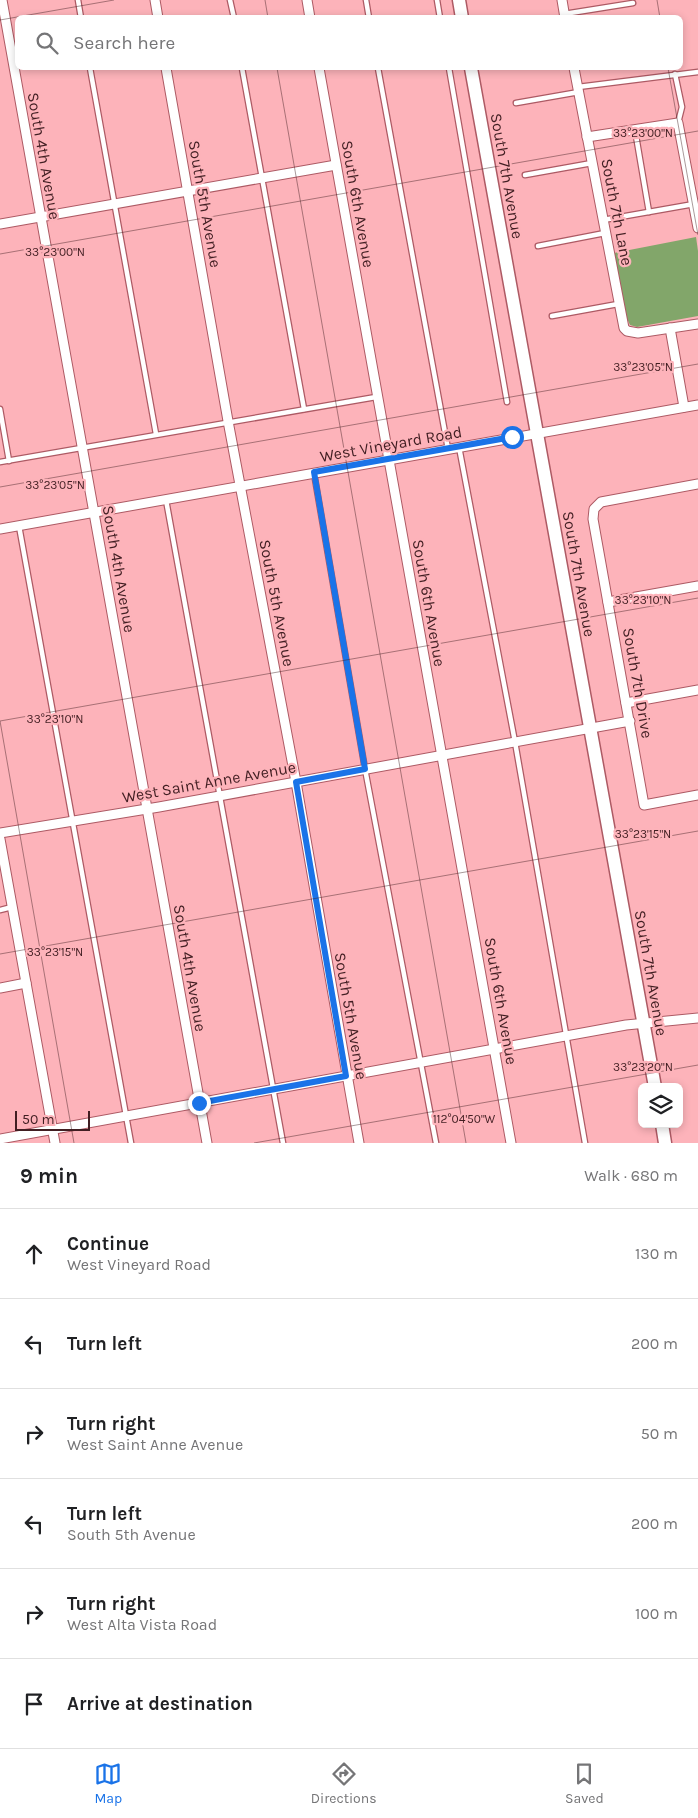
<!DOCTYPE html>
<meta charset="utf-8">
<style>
:root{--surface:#fff;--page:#f6f6f6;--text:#202124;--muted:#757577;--line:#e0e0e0;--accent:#1a73e8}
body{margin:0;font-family:Karla,sans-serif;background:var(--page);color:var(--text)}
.controls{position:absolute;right:15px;bottom:15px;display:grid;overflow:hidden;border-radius:8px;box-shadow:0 2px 8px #0003}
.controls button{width:45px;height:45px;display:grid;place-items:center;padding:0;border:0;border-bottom:1px solid var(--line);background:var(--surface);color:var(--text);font:25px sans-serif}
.scale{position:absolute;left:15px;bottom:12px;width:75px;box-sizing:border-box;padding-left:5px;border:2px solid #411e22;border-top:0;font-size:14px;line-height:18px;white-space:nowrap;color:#411e22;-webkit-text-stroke:4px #fdb3ba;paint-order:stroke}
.stop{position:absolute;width:15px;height:15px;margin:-11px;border:4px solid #1a73e8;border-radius:50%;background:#fff}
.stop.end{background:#1a73e8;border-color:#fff;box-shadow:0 1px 5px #0008}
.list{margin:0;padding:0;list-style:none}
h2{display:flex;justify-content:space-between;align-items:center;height:65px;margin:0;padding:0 20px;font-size:21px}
h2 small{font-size:16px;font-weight:400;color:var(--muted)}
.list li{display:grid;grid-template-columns:32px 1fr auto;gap:15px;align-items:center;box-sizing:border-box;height:90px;padding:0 20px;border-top:1px solid var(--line)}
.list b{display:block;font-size:19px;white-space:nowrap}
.list p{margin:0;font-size:16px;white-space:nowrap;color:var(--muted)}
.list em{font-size:16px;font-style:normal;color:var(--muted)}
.icon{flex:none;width:28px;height:28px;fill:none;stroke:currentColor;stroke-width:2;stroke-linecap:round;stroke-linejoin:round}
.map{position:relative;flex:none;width:698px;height:1143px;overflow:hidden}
.search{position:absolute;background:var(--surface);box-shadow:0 2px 8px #0003;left:15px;right:15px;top:15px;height:55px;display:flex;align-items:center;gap:12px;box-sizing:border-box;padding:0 18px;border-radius:8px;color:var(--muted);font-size:19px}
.sheet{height:605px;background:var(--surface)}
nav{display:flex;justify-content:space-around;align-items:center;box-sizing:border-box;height:70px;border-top:1px solid var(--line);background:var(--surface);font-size:14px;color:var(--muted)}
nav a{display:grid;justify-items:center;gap:2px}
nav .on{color:var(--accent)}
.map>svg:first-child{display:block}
</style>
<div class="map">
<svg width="698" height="1143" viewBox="0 0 698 1143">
<rect width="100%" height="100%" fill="#fdb3ba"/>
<path fill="#82a66a" d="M696 237 698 251V316L637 327 630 325 625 314 614 253Z"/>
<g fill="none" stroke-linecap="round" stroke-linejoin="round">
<defs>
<g id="service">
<path d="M78 0 81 18"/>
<path d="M230 0 234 18"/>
<path d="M366 0 369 18"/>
<path d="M437 0 440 18"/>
<path d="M564 14 633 3"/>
<path d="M90 68 156 434"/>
<path d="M242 68 304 409"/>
<path d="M378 68 448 449"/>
<path d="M449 68 507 402"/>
<path d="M675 74 682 107 678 123"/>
<path d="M578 87 698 72"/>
<path d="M516 103 579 92"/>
<path d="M635 130 649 212"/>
<path d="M525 175 592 163"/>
<path d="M603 220 694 204"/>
<path d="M538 246 605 233"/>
<path d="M552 316 618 304"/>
<path d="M0 409 9 461"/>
<path d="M459 447 515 742 585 1143"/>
<path d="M0 462 376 397"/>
<path d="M314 473 365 769 436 1143"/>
<path d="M166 500 283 1143"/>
<path d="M19 526 131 1143"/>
<path d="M0 910 12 907"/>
</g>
<g id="minor">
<path d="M2 0 207 1143"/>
<path d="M155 0 158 18"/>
<path d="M307 0 310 18"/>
<path d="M562 0 565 18"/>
<path d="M166 68 228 421 296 782 359 1143"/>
<path d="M319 68 511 1143"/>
<path d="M574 68 624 328 627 331 638 333 698 324"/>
<path d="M587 137 678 123 698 228"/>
<path d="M0 224 336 165"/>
<path d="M670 328 684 407"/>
<path d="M698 484 601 502 594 509 593 519 644 805 698 795"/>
<path d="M0 529 698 405"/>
<path d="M608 602 698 586"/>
<path d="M626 703 698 690"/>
<path d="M0 833 159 807 630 721"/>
<path d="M0 839 55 1143"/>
<path d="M0 988 26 983"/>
<path d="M0 1139 626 1025 698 1018"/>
</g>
<g id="secondary">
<path d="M459 0 462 18"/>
<path d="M471 68 655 1087"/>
<path d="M662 1124 665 1143"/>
</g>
</defs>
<use href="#service" stroke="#ad5a64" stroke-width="7"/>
<use href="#minor" stroke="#ad5a64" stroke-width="11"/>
<use href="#secondary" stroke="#ad5a64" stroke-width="15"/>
<use href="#service" stroke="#fff" stroke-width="4.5"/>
<use href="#minor" stroke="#fff" stroke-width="9"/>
<use href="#secondary" stroke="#fff" stroke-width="12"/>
</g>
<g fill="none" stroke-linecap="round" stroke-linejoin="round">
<path stroke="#1a73e8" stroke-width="6" d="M199 1103 346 1076 296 782 365 769 314 472 512 437"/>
</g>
<path fill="none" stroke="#411e22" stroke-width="1" stroke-opacity="0.45" d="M265 0 268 18M657 0 660 18M0 20 114 0M277 68 466 1143M668 68 698 235M0 254 698 131M0 487 698 364M0 721 74 1143M0 721 698 598M0 954 698 831M254 1143 698 1065"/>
<g text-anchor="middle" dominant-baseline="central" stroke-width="4.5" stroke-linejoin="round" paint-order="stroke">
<g font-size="16" fill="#411e22" stroke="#fdb3ba">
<text transform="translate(44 156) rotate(80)">South 4th Avenue</text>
<text transform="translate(507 176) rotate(80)">South 7th Avenue</text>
<text transform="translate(205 204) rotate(80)">South 5th Avenue</text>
<text transform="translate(358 204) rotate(80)">South 6th Avenue</text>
<text transform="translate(617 212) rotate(79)">South 7th Lane</text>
<text transform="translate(391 444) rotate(-10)">West Vineyard Road</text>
<text transform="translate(119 569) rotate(80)">South 4th Avenue</text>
<text transform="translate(579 574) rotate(80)">South 7th Avenue</text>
<text transform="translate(277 603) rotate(79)">South 5th Avenue</text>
<text transform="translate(429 603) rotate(80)">South 6th Avenue</text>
<text transform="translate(638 683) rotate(80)">South 7th Drive</text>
<text transform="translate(209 782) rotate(-10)">West Saint Anne Avenue</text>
<text transform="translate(190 968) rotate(80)">South 4th Avenue</text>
<text transform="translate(651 973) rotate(80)">South 7th Avenue</text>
<text transform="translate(501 1001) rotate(80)">South 6th Avenue</text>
<text transform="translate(351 1016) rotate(80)">South 5th Avenue</text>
</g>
</g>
<g font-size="12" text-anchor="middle" fill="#411e22" stroke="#fdb3ba" stroke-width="4.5" stroke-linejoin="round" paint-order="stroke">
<text x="643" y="137">33°23'00"N</text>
<text x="55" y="256">33°23'00"N</text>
<text x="643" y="371">33°23'05"N</text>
<text x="55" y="489">33°23'05"N</text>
<text x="643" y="604">33°23'10"N</text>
<text x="55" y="723">33°23'10"N</text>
<text x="643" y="838">33°23'15"N</text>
<text x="55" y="956">33°23'15"N</text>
<text x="643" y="1071">33°23'20"N</text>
<text x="464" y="1123">112°04'50"W</text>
</g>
</svg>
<div class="controls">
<button><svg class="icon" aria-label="layers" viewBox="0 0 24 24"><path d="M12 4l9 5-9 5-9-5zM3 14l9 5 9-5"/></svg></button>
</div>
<div class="scale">50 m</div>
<div class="stop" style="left:512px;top:437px"></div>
<div class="stop end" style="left:199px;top:1103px"></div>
<div class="search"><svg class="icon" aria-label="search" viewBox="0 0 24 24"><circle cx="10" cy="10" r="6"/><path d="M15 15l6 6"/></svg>Search here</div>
</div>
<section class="sheet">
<h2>9 min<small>Walk · 680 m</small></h2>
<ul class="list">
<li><svg class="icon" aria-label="ahead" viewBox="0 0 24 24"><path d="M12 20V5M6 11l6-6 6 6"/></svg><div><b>Continue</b><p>West Vineyard Road</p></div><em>130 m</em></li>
<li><svg class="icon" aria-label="left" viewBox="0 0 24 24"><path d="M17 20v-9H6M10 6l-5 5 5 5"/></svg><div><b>Turn left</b></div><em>200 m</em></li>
<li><svg class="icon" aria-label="right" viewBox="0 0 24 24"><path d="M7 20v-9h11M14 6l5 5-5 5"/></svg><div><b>Turn right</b><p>West Saint Anne Avenue</p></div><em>50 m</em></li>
<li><svg class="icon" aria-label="left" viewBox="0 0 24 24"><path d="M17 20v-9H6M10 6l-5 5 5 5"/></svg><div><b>Turn left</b><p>South 5th Avenue</p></div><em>200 m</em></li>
<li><svg class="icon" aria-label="right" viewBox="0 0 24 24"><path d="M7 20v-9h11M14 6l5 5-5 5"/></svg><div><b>Turn right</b><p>West Alta Vista Road</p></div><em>100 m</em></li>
<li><svg class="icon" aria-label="arrive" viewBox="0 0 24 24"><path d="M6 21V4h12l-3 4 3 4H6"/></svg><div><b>Arrive at destination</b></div></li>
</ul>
</section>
<nav>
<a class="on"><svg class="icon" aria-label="map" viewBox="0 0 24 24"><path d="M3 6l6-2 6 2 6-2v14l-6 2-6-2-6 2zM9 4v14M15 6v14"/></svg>Map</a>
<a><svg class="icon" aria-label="directions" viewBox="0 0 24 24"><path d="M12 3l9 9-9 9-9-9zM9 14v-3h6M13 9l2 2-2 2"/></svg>Directions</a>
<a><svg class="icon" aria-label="saved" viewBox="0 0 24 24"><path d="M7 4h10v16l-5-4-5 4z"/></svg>Saved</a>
</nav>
